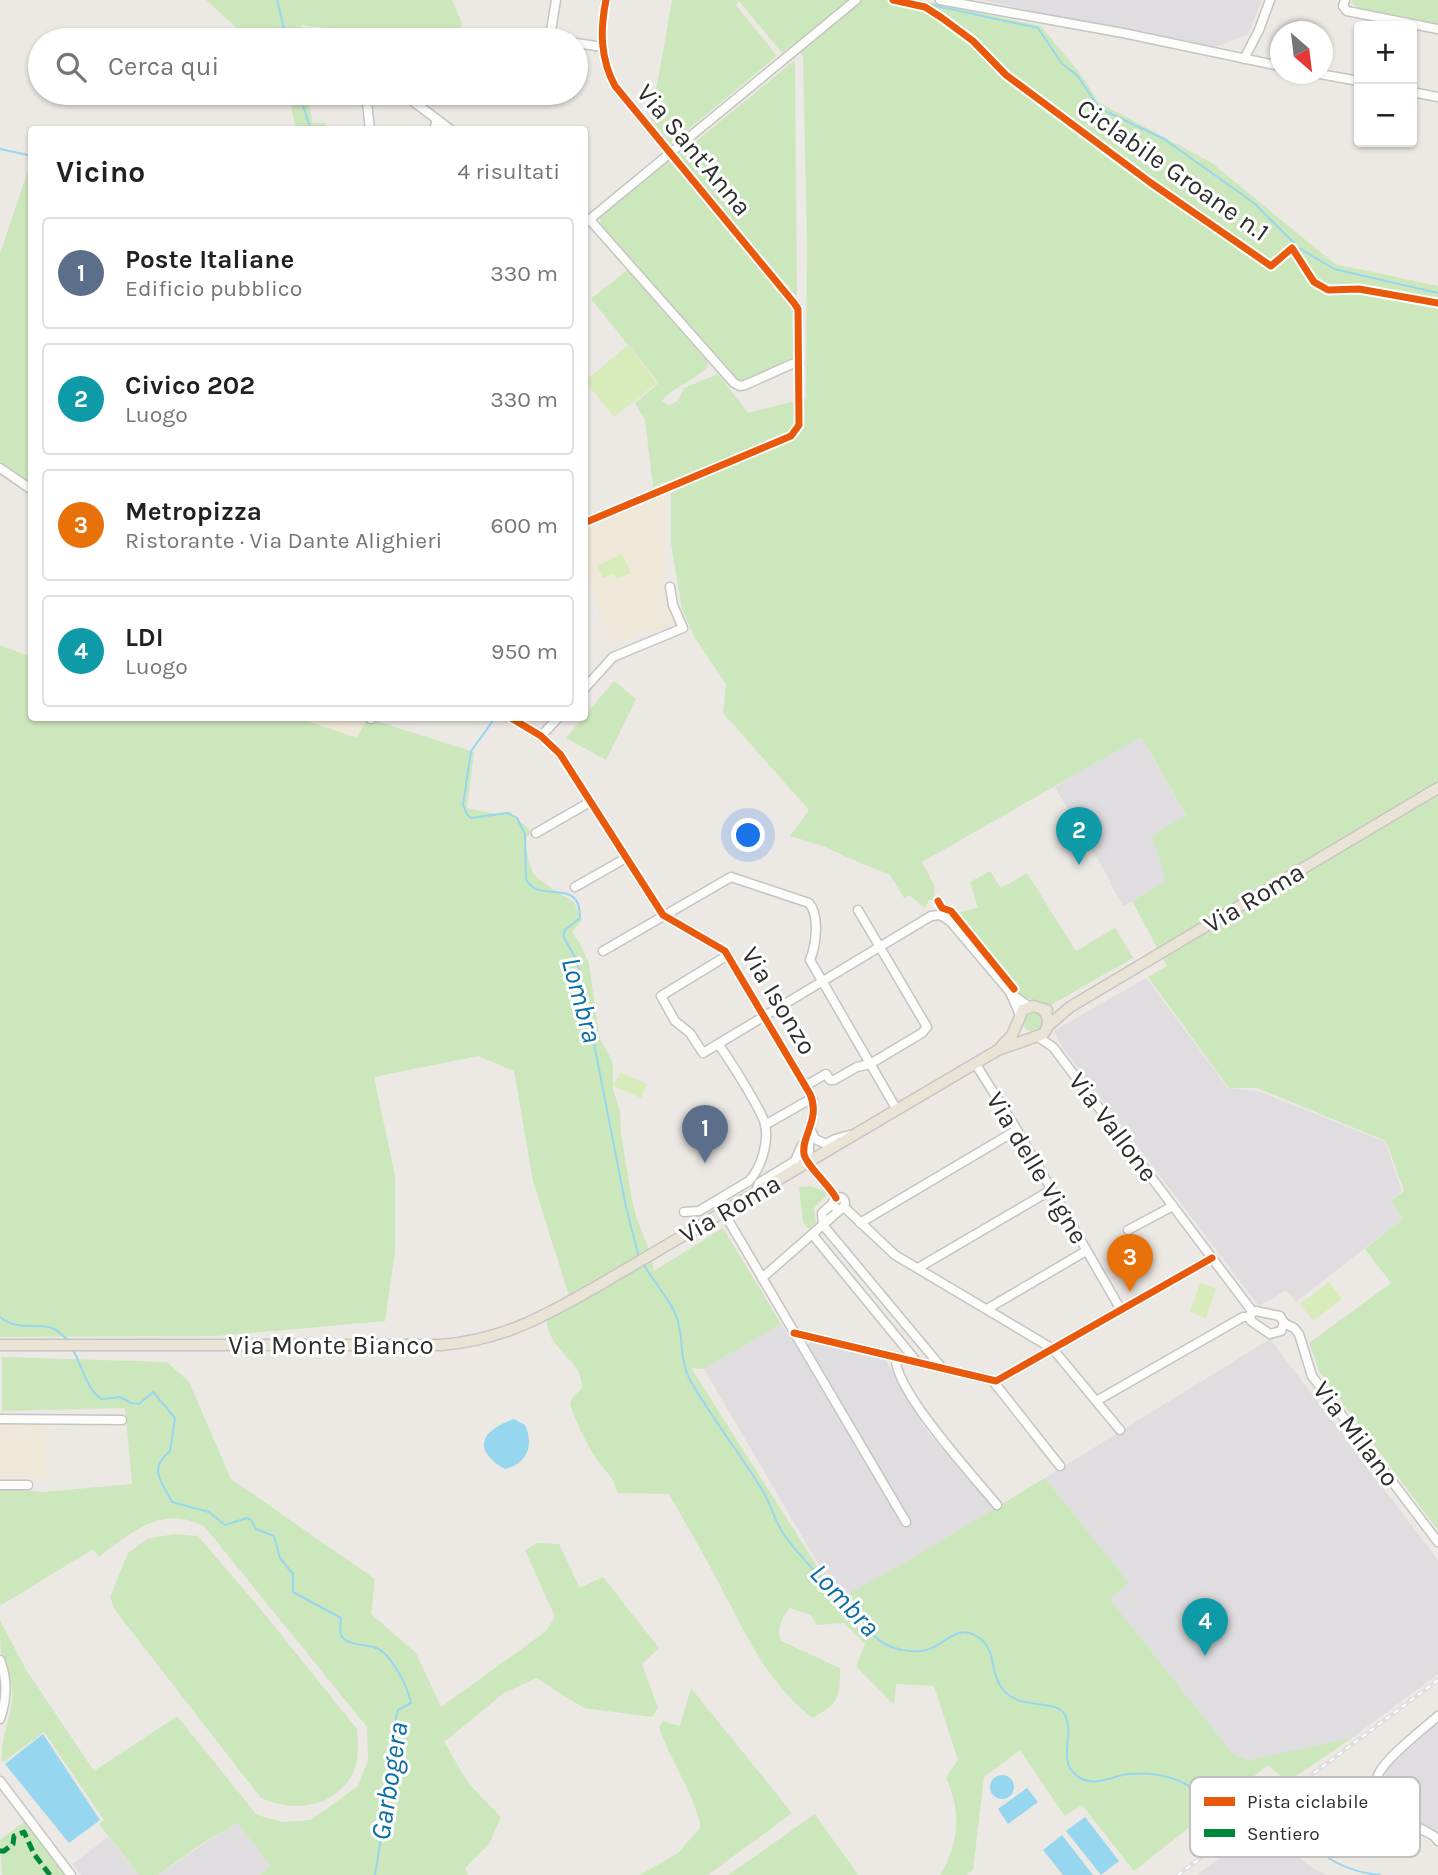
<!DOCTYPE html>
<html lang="it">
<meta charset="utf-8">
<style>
:root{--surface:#fff;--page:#f6f6f6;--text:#202124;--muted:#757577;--line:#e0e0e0;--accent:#706e6d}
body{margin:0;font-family:Karla,sans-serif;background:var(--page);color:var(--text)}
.controls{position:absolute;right:21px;top:21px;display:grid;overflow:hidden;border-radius:7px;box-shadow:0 2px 5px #0004}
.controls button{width:63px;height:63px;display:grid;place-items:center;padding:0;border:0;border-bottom:2px solid var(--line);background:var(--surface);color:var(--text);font:35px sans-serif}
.compass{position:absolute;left:1270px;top:21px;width:63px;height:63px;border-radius:50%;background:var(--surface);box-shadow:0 2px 5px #0004;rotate:152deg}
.you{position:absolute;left:749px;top:836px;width:24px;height:24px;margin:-18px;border:5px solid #fff;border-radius:50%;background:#1a73e8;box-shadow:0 0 0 10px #1a73e833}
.badge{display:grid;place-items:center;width:46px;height:46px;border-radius:50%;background:var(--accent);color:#fff;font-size:23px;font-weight:700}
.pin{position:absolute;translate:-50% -58px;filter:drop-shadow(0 2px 4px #0008)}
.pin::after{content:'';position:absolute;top:37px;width:24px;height:21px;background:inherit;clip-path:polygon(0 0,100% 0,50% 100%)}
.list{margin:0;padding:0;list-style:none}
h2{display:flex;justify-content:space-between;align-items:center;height:91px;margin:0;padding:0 28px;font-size:30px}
h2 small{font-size:23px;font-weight:400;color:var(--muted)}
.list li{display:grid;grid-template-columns:46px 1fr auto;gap:21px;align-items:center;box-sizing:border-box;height:112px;margin:0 14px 14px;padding:0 14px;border:2px solid var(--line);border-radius:7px}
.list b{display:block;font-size:26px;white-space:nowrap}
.list p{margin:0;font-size:23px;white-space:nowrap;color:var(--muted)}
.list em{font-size:23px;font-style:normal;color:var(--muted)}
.icon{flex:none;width:38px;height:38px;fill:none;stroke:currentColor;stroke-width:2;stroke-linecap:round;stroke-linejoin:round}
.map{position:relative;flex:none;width:1438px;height:1875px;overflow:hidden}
.search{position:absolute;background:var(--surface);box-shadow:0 2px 5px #0004;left:28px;top:28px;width:560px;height:77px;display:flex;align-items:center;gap:18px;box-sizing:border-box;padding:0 24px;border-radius:38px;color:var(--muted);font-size:26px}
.panel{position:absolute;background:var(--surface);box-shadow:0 2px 5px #0004;left:28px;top:126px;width:560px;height:595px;border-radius:7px}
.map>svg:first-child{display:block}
</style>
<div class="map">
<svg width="1438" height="1875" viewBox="0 0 1438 1875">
<rect width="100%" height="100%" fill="#ece8e4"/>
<g fill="#dfdddf">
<path d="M980 0H1262L1248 34 1216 47Z"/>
<path d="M1140 736 1186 816 1166 881 1124 906 1110 884 1111 882 1055 787Z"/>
<path d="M1146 978 1228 1088 1258 1091 1385 1142 1402 1191 1391 1200 1403 1218 1296 1302 1286 1290 1259 1306 1062 1047 1054 1031Z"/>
<path d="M781 1324 801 1350 812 1341 884 1358 922 1422V1425L994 1509 901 1565 839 1599 704 1369Z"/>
<path d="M1270 1339 1438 1560V1674L1352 1738 1248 1760 1232 1753 1110 1599 1129 1583 1045 1478Z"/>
<path d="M1438 1723V1837L1390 1804 1384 1796 1382 1787 1387 1769Z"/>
<path d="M238 1823 270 1866 259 1875H159L203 1844Z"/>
<path d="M1261 1826 1311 1867 1326 1875H1197Z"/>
<path d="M108 1837 139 1875H81L73 1864Z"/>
</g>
<g fill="#efe7d8">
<path d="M665 495 666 597 676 623 655 631 652 627 613 646 585 573V530Z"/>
<path d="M298 718H365L357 738Z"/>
<rect x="0" y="1422" width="46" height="58"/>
</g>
<g fill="#cde7bc">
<path d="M206 0H452L462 23 457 40H404L392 36 301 25 302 40H250Z"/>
<path d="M672 0H920L1041 26 1082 76 1098 102 1212 163 1335 264 1438 286V1530L1320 1373 1309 1343 1391 1283 1365 1249 1403 1218 1391 1200 1404 1191 1386 1141 1257 1088H1229L1148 977 1167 966 1132 901 1166 881 1152 836 1186 815 1141 737 922 862 934 885 935 900H929L925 908 909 895 904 898 890 875 844 856 823 846 790 836 809 810 723 713 726 684 694 636 682 609 671 543V493L697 481 686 457 692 472 653 487 645 420 635 403 659 383 591 299 627 270 706 360 708 365C702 377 673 386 662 401L669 405 678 401 684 388 718 374 748 413 806 398 807 243 803 56 792 45 782 53 739 1 736 5 777 56 671 144 651 119Z"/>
<path d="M1351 0H1438V25L1359 9 1352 3Z"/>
<path d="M795 60 797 297 678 156Z"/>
<path d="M288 93H308L312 123H326V129H296Z"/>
<path d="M31 150V483L0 461V254L29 168Z"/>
<path d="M668 162 673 163 793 307 794 361 741 383 736 381 601 225 600 217Z"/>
<path d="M0 645 26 655 31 654 32 718H298L357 738 367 718 474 752 467 808 496 814 510 812 532 832 524 839V844L533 874 552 889 574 902 582 920 572 932 579 942 589 963 599 1036 613 1063V1089L620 1112 621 1133 631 1195 636 1216 651 1255 654 1271 723 1228 781 1324 704 1369 691 1368 838 1599 901 1565 1045 1478 1129 1583 1110 1599 1232 1753 1248 1760 1352 1738 1287 1782 1268 1765 1134 1871 1082 1805 1065 1816 1020 1750 984 1777 973 1870 967 1875H940C959 1843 962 1812 946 1778L958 1760 934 1686 896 1684 894 1705 856 1666 865 1644 844 1623 817 1625 811 1615 790 1608C782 1615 776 1632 781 1641L840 1668C840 1699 839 1704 812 1718 763 1678 746 1633 717 1580 702 1551 685 1522 669 1494L617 1493C615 1477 603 1470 595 1456 584 1440 577 1423 570 1405L572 1398 582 1388C583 1360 547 1350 547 1320L557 1313 554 1304 569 1296 533 1181 514 1071 478 1056 374 1077 395 1176V1252L385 1321 217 1336 0 1337Z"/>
<path d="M614 681 636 699 606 760 566 738Z"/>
<path d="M990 871 1001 888 1027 873 1076 951 1115 928 1133 958 1051 1005 1025 998 1018 993 955 913 978 908 970 882Z"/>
<circle cx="1033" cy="1022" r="10"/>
<path d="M810 1186 823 1190 828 1194 814 1208 816 1223 809 1229 803 1222 799 1187Z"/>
<path d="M2 1357 167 1362 189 1382 231 1479 375 1579 371 1614 416 1653 441 1707 545 1632 555 1617 525 1550 537 1543 559 1544 580 1588 603 1577 659 1648 642 1664 658 1708 652 1717 584 1708 536 1678 504 1693 444 1742 469 1784 501 1817 489 1844 465 1868 468 1875H260L270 1866 238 1823 201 1844 158 1875H139L99 1824 104 1820 44 1732 2 1763C0 1737 10 1723 12 1700 14 1681 7 1669 1 1653 0 1643 0 1630 0 1620L25 1668 94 1771 177 1716 257 1815 283 1822 311 1820 358 1786 368 1760 367 1727 204 1526C198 1524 190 1520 183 1519 151 1514 122 1539 99 1557L93 1549 0 1606V1488L43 1492 132 1484 125 1408 2 1411Z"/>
<path d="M175 1534 198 1536 258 1606 357 1729C358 1743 359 1761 353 1773 335 1808 294 1813 261 1798L115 1610 110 1597 128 1553 147 1539Z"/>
<path d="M691 1688 792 1813 708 1875H640L678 1853 701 1827C693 1792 671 1761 659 1728L663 1721 680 1726Z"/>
<path d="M815 1814 858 1875H728Z"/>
<path d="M26 1820 68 1875H2L0 1840Z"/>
</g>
<g fill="#d8ebba">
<path d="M628 345 657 383 614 417 585 381Z"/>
<path d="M622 554 631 573 617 579 614 573 603 578 597 566Z"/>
<path d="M620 1072 647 1084 641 1098 613 1086Z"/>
<path d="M1329 1282 1342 1299 1313 1321 1300 1304Z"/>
<path d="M1200 1283 1216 1288 1206 1318 1190 1312Z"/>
</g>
<g fill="#96d6ee">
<path d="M514 1419 525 1425C534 1445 528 1463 505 1469 471 1450 481 1430 514 1419Z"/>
<path d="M43 1734 100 1820 69 1843 5 1764Z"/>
<circle cx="1002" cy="1787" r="12"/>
<path d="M1027 1788 1038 1802 1008 1824 998 1809Z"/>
<path d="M1085 1817 1119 1861 1101 1875 1066 1831Z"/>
<path d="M1062 1835 1093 1875H1063L1043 1850Z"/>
</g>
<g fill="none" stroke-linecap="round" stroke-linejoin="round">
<g stroke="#96d6ee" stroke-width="2">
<path d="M277 0 287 40"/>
<path d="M932 5 1038 28 1062 64 1077 75 1099 108 1164 139 1254 203 1294 243"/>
<path d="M299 93 311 130"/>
<path d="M0 149 32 156"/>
<path d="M1299 248 1334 269 1438 293"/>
<path d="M495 718 471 751 463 805 467 814 471 818 508 813 517 818 525 834 526 879C537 905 581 875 580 918L565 930 563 936 576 959 581 977 626 1207 638 1254"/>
<path d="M644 1265C654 1283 670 1298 677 1318 684 1339 679 1357 689 1378 711 1418 741 1454 764 1493 772 1507 775 1523 785 1536 805 1564 832 1588 856 1614 865 1624 873 1638 885 1644 896 1650 914 1653 926 1650 947 1645 958 1619 983 1641 998 1656 988 1680 1010 1696 1028 1709 1060 1699 1066 1717 1075 1738 1054 1765 1082 1779 1096 1786 1114 1776 1128 1774 1149 1772 1171 1775 1189 1786 1198 1792 1206 1800 1217 1802 1232 1806 1243 1790 1256 1794 1266 1797 1272 1808 1279 1815 1307 1846 1338 1872 1380 1875"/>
<path d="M0 1317C16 1330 31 1324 49 1327 56 1328 62 1335 68 1340"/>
<path d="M73 1350C83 1367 85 1387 101 1399L120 1397 131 1403 139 1404 153 1392 175 1418 170 1451C148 1470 161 1480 172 1502L209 1512 225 1525 247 1518 251 1520 256 1529 274 1536 280 1558 293 1574V1592L341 1618C341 1623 339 1631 341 1635 346 1646 367 1644 376 1648 392 1654 408 1688 411 1703L398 1710 394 1724 385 1814 375 1875"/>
</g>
<defs>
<g id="minor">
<path d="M556 0 550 37 561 40"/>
<path d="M940 0 1123 33 1280 66"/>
<path d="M1345 0 1343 6 1347 11 1438 29"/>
<path d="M576 43 602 47"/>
<path d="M1244 59 1259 30 1270 0"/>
<path d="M1320 74 1359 81"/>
<path d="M1412 92 1438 97"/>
<path d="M366 93 370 130"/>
<path d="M402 93 451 130"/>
<path d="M434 130 437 119"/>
<path d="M590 220 734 383 740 386 745 385 792 364 799 363"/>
<path d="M584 224 856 0"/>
<path d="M0 468 32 490"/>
<path d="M584 523 791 436 799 425 798 309 794 303 615 86C600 58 600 30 606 0"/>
<path d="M584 689 613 657 683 628 673 605 670 587"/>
<path d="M511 718 541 736 560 754 663 915 725 951 810 1094C821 1119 801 1136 804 1154 806 1165 830 1186 836 1198"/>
<path d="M371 719V718"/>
<path d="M541 736 558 718"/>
<path d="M536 833 590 802"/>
<path d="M575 887 626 858"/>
<path d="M603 951 731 877 809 903C820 916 816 945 810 960L897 1110"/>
<path d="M728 955 661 996 675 1021 690 1033 703 1053 931 916 940 915 950 921 1010 992 1020 1015"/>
<path d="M1011 994 1030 1007"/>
<path d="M1038 1037 1053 1047 1252 1311"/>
<path d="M975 1063 1017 1130 1121 1310"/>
<path d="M805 1086 826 1074 830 1080H834L857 1067 870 1064 922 1033 927 1027 858 910"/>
<path d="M765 1125 807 1101 813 1100"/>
<path d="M810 1129 815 1139 826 1144 835 1139 850 1135"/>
<path d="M809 1162V1136"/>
<path d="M755 1194 759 1183 795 1161 802 1145"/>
<circle cx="839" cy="1203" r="6"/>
<path d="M844 1207 895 1255 1053 1349 1120 1430"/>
<path d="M684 1212 699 1211 749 1181C761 1168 769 1143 765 1124 762 1111 728 1057 718 1044"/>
<path d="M724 1213 906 1522"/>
<path d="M860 1223 1017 1130"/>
<path d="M823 1225 942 1368"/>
<path d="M823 1225 822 1213 833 1203"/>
<path d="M1128 1230 1173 1206"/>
<path d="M812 1234 917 1362"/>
<path d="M918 1268 1051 1190"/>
<path d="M762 1278 841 1209"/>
<path d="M987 1309 1086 1251"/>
<path d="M1255 1311 1280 1316 1284 1323 1281 1331 1270 1334 1251 1321 1250 1315Z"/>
<path d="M1284 1323 1294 1328 1299 1334 1312 1376 1438 1542"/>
<path d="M794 1333 996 1381 1212 1258"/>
<path d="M896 1357C892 1388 976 1479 997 1505"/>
<path d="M993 1381 1060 1466"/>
<path d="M1098 1400 1243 1317H1249"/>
<path d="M0 1419 122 1420"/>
<path d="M0 1485H28"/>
<path d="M0 1660C8 1680 7 1699 0 1719"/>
<path d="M1438 1716C1423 1729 1387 1757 1379 1773 1371 1789 1382 1806 1396 1815 1408 1823 1422 1829 1434 1836L1438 1841"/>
<path d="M0 1781 71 1875"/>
</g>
<g id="major">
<path d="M1049 1025 1070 1007 1438 788"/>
<path d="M1001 1047 1012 1035 1023 1010 1033 1006 1047 1010"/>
<path d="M0 1345H441C504 1340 547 1315 601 1284L998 1050 1043 1034C1050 1026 1050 1017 1042 1009"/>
</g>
</defs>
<use href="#minor" stroke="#c5c4c4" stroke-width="11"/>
<use href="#major" stroke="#c6c5c3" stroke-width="13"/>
<use href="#minor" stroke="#fcfcfb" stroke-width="8"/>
<use href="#major" stroke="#e9e4d5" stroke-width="10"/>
<defs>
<path id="rail" d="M1178 1875 1438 1680"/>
</defs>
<use href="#rail" stroke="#dfdfe1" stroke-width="4.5"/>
<use href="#rail" stroke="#fff" stroke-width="2" stroke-dasharray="5" stroke-linecap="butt"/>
<path stroke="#00873e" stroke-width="5" stroke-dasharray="10 5" stroke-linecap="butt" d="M0 1851H4L13 1844 14 1836 24 1832 34 1854 50 1875"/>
<defs>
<g id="cycleway">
<path d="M893 0 925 7 942 18 973 41 1006 75 1151 183 1271 266 1292 248 1314 282 1328 290 1359 289 1438 303"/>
<path d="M584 523 791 436 799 425 798 309 794 303 615 86C600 58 600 30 606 0"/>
<path d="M511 718 541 736 560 754 663 915 725 951 810 1094C821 1119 801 1136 804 1154 806 1165 830 1186 836 1198"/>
<path d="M938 901 942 908 951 911 1014 989"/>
<path d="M794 1333 996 1381 1212 1258"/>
</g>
</defs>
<use href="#cycleway" stroke="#fff" stroke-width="11"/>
<use href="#cycleway" stroke="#e8590c" stroke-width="7"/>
</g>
<g text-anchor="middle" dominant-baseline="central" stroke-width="6" stroke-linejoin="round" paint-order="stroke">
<g font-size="26" fill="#2d2d2d" stroke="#fff">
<text transform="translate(694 150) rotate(50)">Via Sant'Anna</text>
<text transform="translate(1173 170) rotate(35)">Ciclabile Groane n.1</text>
<text transform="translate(1254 898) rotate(-31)">Via Roma</text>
<text transform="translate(779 1001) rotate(59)">Via Isonzo</text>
<text transform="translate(1113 1127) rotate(53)">Via Vallone</text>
<text transform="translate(1037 1168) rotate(59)">Via delle Vigne</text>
<text transform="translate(730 1209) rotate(-30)">Via Roma</text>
<text x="331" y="1345">Via Monte Bianco</text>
<text transform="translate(1356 1434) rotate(53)">Via Milano</text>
</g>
<g font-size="28" font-style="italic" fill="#096da6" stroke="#fff">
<text transform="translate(582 1000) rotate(75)">Lombra</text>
<text transform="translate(845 1600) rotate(47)">Lombra</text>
<text transform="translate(389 1781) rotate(-81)">Garbogera</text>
</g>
</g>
<rect x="1190" y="1777" width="230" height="80" rx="10" fill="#fff" stroke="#c0c0c0" stroke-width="2"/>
<rect x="1204" y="1797" width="31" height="9" fill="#e8590c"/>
<rect x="1204" y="1829" width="31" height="8" fill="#00873e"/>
<g font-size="19" fill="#2d2d2d">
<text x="1247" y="1808">Pista ciclabile</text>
<text x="1247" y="1840">Sentiero</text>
</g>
</svg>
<div class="controls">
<button>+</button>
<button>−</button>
</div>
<svg class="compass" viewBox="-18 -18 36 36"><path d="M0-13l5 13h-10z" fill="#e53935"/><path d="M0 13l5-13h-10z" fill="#757577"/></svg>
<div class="you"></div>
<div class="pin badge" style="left:705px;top:1163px;background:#5c6f8a">1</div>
<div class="pin badge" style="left:1079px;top:865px;background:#0f9aa8">2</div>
<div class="pin badge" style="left:1130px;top:1292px;background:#e8710a">3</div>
<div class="pin badge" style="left:1205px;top:1656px;background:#0f9aa8">4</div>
<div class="search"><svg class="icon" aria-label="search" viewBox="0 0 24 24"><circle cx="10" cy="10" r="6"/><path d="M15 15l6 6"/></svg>Cerca qui</div>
<section class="panel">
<h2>Vicino<small>4 risultati</small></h2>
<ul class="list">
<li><span class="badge" style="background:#5c6f8a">1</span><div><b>Poste Italiane</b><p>Edificio pubblico</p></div><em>330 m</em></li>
<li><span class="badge" style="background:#0f9aa8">2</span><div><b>Civico 202</b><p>Luogo</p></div><em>330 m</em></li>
<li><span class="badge" style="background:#e8710a">3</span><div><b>Metropizza</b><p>Ristorante · Via Dante Alighieri</p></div><em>600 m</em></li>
<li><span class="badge" style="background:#0f9aa8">4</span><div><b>LDI</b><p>Luogo</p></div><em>950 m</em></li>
</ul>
</section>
</div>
